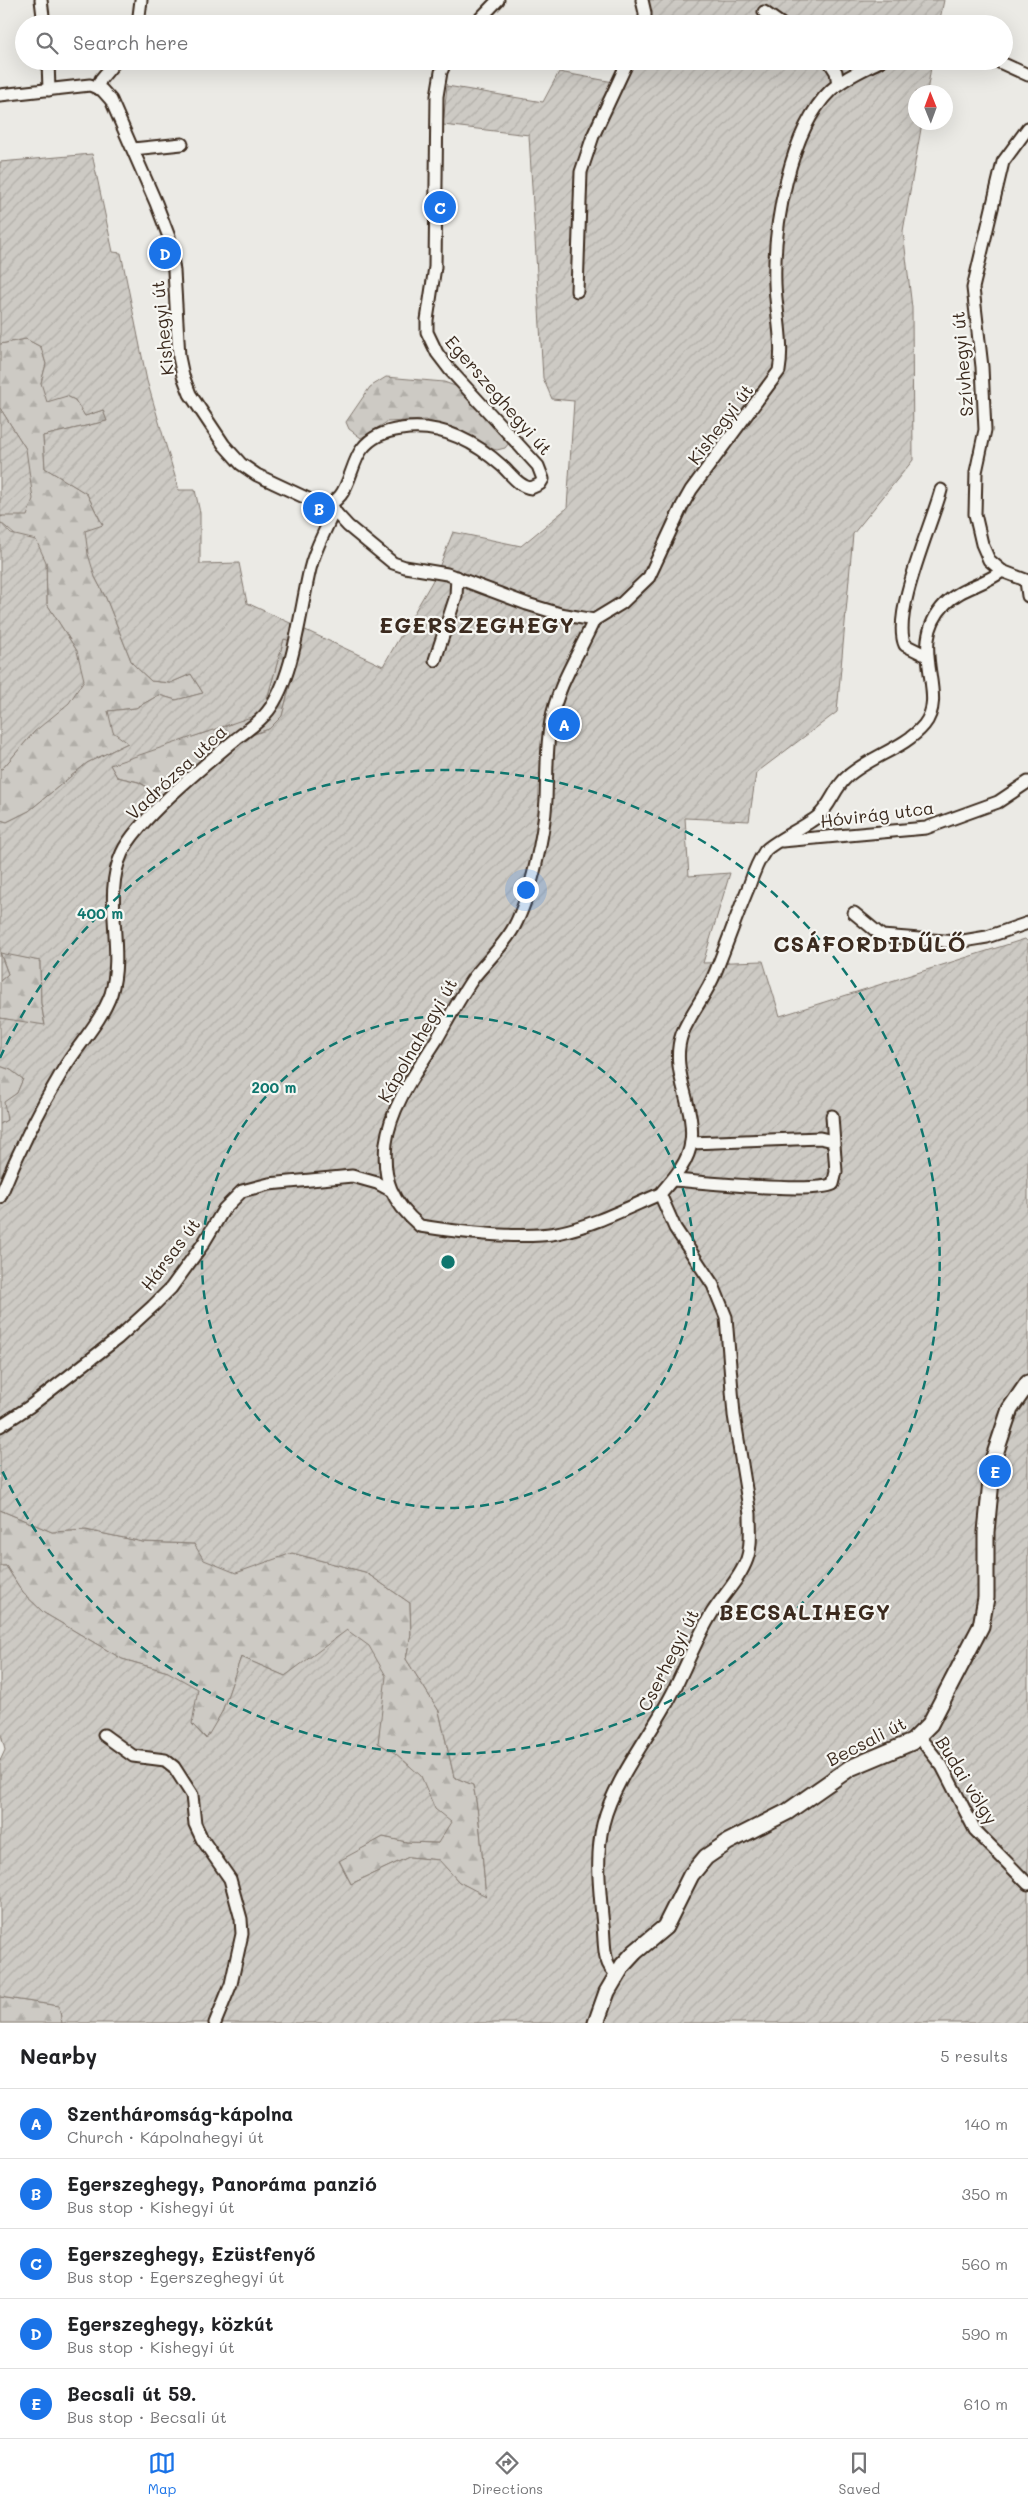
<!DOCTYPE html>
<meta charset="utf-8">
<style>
:root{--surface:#fff;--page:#f2f2f2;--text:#202124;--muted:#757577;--line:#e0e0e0;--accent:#1a73e8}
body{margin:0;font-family:Mali,sans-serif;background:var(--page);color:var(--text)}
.compass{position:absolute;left:908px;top:85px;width:45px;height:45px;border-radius:50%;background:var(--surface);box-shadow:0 5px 20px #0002;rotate:359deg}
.you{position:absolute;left:525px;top:889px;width:18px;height:18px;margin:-12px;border:4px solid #fff;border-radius:50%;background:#1a73e8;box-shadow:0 0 0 8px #1a73e833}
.badge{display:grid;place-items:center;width:32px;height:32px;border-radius:50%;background:var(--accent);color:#fff;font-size:16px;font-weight:700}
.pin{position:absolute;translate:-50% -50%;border:2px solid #fff;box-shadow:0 1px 5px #0006}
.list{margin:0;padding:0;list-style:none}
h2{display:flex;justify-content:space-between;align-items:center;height:65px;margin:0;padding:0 20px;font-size:21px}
h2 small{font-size:16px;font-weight:400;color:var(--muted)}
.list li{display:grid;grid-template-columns:32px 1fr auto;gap:15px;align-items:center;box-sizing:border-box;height:70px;padding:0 20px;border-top:1px solid var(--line)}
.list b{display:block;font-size:19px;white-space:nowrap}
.list p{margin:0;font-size:16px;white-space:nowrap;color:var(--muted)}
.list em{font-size:16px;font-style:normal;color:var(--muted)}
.icon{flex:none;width:28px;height:28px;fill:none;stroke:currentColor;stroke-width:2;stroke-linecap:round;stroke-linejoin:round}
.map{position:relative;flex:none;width:1028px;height:2023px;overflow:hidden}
.search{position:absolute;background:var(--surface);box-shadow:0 5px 20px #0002;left:15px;right:15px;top:15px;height:55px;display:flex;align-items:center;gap:12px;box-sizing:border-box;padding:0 18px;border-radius:28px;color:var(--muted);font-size:19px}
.sheet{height:415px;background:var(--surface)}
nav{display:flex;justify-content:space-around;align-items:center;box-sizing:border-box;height:70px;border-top:1px solid var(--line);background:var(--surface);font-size:14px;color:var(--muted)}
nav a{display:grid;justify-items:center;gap:2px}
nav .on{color:var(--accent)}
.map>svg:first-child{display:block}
</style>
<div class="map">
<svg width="1028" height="2023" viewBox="0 0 1028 2023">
<defs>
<pattern id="forest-firs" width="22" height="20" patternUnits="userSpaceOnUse" patternTransform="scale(1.25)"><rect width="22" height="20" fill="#cdcac4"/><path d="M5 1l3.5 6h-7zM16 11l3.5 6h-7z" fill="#b1aea8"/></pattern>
<pattern id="garden-furrows" width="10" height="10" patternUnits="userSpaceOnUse" patternTransform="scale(1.25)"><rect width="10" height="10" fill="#cdcac4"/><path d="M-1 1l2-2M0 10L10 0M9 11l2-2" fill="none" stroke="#b1aea8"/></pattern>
</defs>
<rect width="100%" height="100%" fill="#ebeae5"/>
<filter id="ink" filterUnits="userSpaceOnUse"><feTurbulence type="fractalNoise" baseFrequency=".02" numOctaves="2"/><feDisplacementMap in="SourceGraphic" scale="10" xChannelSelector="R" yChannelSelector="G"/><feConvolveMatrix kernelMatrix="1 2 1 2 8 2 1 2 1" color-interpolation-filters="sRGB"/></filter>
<g filter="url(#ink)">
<g fill="url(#forest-firs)" stroke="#847a71">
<path d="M26 339 41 347 46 364 41 383 75 400 85 416 103 410 107 421 43 436 45 468 87 494 103 526 95 577 106 598 132 663 151 681 170 683 191 674 203 693 176 700 159 695 136 708 108 711 128 743 87 763 29 811 7 822 0 820V768L2 769 34 732 77 651 47 604 46 562 0 522V516L2 517 26 449 0 408V344Z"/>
<path d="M386 377 444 382 458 387 506 437 509 443 505 448 497 450 489 448 458 429 425 420 387 422 361 438 349 429 346 422 370 387Z"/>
<path d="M284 639 301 643 282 716 269 729 231 742 166 798 139 782 117 777 110 765 149 750 227 726 265 706Z"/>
<path d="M0 952 40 961 41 1003 45 1026 0 1018V981L8 974Z"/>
<path d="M0 1066 11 1070 23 1079 17 1093 5 1102 7 1120 0 1124Z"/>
<path d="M0 1510 52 1532 86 1530 143 1542 194 1544 205 1560H266L292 1553 365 1572 410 1603 411 1634 406 1659 439 1711 454 1777 473 1785C481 1822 482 1859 486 1897L459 1882 438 1860 409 1857 351 1884 339 1860 383 1837 407 1842 438 1843C433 1792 424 1769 378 1743L381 1711 316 1655 285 1676 241 1657 222 1712 207 1739 192 1724 168 1672 122 1659 44 1613 23 1593 6 1566H0Z"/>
<path d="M0 1997 59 2006 62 2023H0Z"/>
</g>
<g fill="url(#garden-furrows)" stroke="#847a71" fill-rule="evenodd">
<path d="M648 0H944L939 24H640Z"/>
<path d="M627 61H932L927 92H916V122L922 123 903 231 912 308 913 460 853 534 837 712 756 773 749 821 685 818 689 876 730 873 703 963 763 961 780 1016 1025 939 1028 942V2023H62L59 2006 0 1997V1761L5 1750 0 1731V1566H6L23 1593 44 1613 122 1659 168 1672 198 1689 192 1724 206 1739 222 1712 241 1657 285 1676 347 1630 369 1646 386 1676 378 1743 395 1753 421 1776 435 1809 451 1822 438 1843 407 1842 383 1837 339 1861 351 1884 409 1857 439 1860 459 1882 486 1896C482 1859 481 1821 473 1785L454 1777 439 1711 406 1659 411 1634 410 1603 365 1572 292 1553 236 1573 204 1560 194 1544 143 1542 86 1530 52 1532 0 1510V1124L7 1120 4 1102 17 1093 23 1079 11 1070 0 1066V1018L45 1025 41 1003 40 961 0 953 8 974 0 981V820L7 822 29 811 87 763 128 743 113 732 108 711 136 708 159 695 176 700 203 693 191 674 170 683 151 681 132 663 106 598 95 577 88 554 85 531 103 525 87 494 45 468 43 436 107 421 103 410 85 416 75 400 67 396 47 402 41 383 46 364 41 347 26 339 0 344V162L92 154 113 252 121 253 147 381 179 490H195L200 513V564L239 563 247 603 383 666 436 575 453 532 521 546 567 508 574 401 552 399 543 378 529 135 443 125 447 86 543 102 559 72 619 83ZM284 639 301 644 282 716 269 729 232 742 166 798 138 782 117 777 110 765 254 716 265 706Z"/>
<path d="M0 408 26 449 33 499 27 516H0Z"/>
<path d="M0 522 11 534 36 540 46 562 47 604 77 651 84 680 69 703 34 732 2 769 0 768Z"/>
</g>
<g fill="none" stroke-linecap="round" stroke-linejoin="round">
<defs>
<g id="minor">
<path d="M41 0 44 24"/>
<path d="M642 0 645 13V24"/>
<path d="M764 12 781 24"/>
<path d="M138 24 141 0"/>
<path d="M475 24 498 0"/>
<path d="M48 61 49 90"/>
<path d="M829 61 836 72 838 84"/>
<path d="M997 61 1028 75"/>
<path d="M97 88 101 79 116 61"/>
<path d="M0 95 90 85 102 90 111 100 156 203 169 237 174 271 179 357 183 376 190 394 224 445 241 464 257 475 319 504C349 508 348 467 362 449 371 437 386 431 401 429 439 423 474 441 502 466 510 473 519 487 531 488L540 484 543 479 538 466 450 370 437 353 427 332V320L435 267 437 96 441 72 446 61"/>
<path d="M1028 128 1003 162 973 288 982 367 985 430 976 472 975 514 982 544 989 560 1002 571 1028 581"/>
<path d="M133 149 182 144"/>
<path d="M577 291 581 172 593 136 628 61"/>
<path d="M331 504 336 513 348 526 393 563 405 567 447 574 527 604 560 614 594 620 622 603 649 577 682 506 691 490 779 371C784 343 776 313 775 284 773 228 789 130 831 90 845 77 863 70 880 61"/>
<path d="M1026 581 1028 596"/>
<path d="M594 620C579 654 558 684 551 721 546 747 547 773 546 800 544 836 531 895 514 927 504 945 487 961 474 977 460 997 449 1018 437 1039 417 1071 391 1105 386 1143 382 1180 392 1202 420 1226 459 1232 518 1240 557 1233 592 1226 627 1208 660 1194 673 1179 689 1162 691 1142 696 1106 669 1071 682 1034 691 1012 707 994 715 973 727 944 737 914 749 886 753 874 758 861 765 851 771 843 806 826 817 817 831 806 834 788 847 777 870 756 904 749 924 725 950 693 905 646 945 604 960 588 984 585 1002 571"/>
<path d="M927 656 905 645C891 615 932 524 941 490"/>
<path d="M435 660 456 596 457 577"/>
<path d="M782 841 926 828 998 802 1028 782"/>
<path d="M854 913 882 936 957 942 987 937 1028 923"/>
<path d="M691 1143 820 1138 833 1141"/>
<path d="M673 1180C702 1182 813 1194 833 1184L836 1172 832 1116"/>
<path d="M0 1197C17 1154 39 1110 63 1070 78 1045 101 1022 111 994 125 949 102 896 122 853 137 820 206 764 236 739 247 730 259 723 268 711 294 678 300 610 310 569 314 551 324 534 331 517L336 513"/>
<path d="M0 1426 29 1407 118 1338 153 1306 171 1288 203 1244 224 1209 242 1191 269 1184 352 1176 377 1183 390 1190"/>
<path d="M104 1735 133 1756 165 1760 174 1767 192 1795 195 1824 202 1839 230 1879 241 1919 242 1934 231 1984 215 2023"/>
<path d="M919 1737 942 1766 975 1830 1028 1884"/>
<path d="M617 1974C602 1965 605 1942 603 1926 600 1893 595 1857 603 1824 614 1779 651 1735 672 1694 686 1667 696 1639 712 1613 723 1595 740 1579 747 1559 752 1545 750 1528 750 1514L734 1415 726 1317 713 1285 675 1228 660 1194"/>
</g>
<path id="major" d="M596 2023 607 1992 623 1965 635 1952 665 1927 691 1875 706 1857 728 1842 787 1812 850 1768 912 1742 930 1724 981 1626 986 1598V1532L993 1460 1010 1409 1028 1383"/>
</defs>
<use href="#minor" stroke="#3b2a1e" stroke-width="15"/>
<use href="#major" stroke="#3b2a1e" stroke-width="19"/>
<use href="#minor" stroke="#f6f6f2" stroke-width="11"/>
<use href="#major" stroke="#f6f6f2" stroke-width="15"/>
</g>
</g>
<g fill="none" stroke="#0f766e" stroke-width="2.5" stroke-dasharray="9 6">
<circle cx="448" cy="1262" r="246"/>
<path d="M0 1058A492 492 0 1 1 0 1466"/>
</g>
<g text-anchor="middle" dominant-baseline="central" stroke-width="4.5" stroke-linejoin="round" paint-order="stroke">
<g font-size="18" fill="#3b2a1e" stroke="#f6f6f2">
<text transform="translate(162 328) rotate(-96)">Kishegyi út</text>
<text transform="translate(962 364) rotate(-95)">Szívhegyi út</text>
<text transform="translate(499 395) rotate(49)">Egerszeghegyi út</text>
<text transform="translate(720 424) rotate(-53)">Kishegyi út</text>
<text transform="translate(176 772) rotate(-43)">Vadrózsa utca</text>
<text transform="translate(877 814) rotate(-7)">Hóvirág utca</text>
<text transform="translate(417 1040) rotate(-60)">Kápolnahegyi út</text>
<text transform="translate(170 1254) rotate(-53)">Hársas út</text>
<text transform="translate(668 1660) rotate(-63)">Cserhegyi út</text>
<text transform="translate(866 1741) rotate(-27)">Becsali út</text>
<text transform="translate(967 1780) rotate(58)">Budai völgy</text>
</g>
<g font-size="22" font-weight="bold" letter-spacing="1" fill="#3b2a1e" stroke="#f6f6f2">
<text x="477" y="624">EGERSZEGHEGY</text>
<text x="870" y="943">CSÁFORDIDŰLŐ</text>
<text x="805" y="1611">BECSALIHEGY</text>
</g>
</g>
<circle cx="448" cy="1262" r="8" fill="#0f766e" stroke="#f6f6f2" stroke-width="2.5"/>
<g font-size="15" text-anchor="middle" font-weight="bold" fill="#0f766e" stroke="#f6f6f2" stroke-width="4.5" stroke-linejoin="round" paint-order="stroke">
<text x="100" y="919">400 m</text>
<text x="274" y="1093">200 m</text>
</g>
</svg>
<svg class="compass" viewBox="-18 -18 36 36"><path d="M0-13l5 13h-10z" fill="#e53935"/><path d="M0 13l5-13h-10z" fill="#757577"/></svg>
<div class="you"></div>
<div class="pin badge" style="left:564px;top:724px">A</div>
<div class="pin badge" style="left:319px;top:508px">B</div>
<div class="pin badge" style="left:440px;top:207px">C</div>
<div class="pin badge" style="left:165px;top:253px">D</div>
<div class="pin badge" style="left:995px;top:1471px">E</div>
<div class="search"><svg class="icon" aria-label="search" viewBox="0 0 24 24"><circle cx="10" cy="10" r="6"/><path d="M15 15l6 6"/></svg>Search here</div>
</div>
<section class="sheet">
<h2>Nearby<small>5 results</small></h2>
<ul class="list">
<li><span class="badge">A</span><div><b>Szentháromság-kápolna</b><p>Church · Kápolnahegyi út</p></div><em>140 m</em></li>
<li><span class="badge">B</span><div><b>Egerszeghegy, Panoráma panzió</b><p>Bus stop · Kishegyi út</p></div><em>350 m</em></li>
<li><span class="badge">C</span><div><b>Egerszeghegy, Ezüstfenyő</b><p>Bus stop · Egerszeghegyi út</p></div><em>560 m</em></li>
<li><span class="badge">D</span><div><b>Egerszeghegy, közkút</b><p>Bus stop · Kishegyi út</p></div><em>590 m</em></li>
<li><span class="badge">E</span><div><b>Becsali út 59.</b><p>Bus stop · Becsali út</p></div><em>610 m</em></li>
</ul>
</section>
<nav>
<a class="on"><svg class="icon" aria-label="map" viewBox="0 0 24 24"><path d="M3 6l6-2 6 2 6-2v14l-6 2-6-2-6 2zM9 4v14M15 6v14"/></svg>Map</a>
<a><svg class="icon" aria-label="directions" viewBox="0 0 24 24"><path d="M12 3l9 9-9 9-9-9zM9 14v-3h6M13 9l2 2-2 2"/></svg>Directions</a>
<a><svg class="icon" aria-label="saved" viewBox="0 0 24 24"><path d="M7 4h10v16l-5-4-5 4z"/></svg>Saved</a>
</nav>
